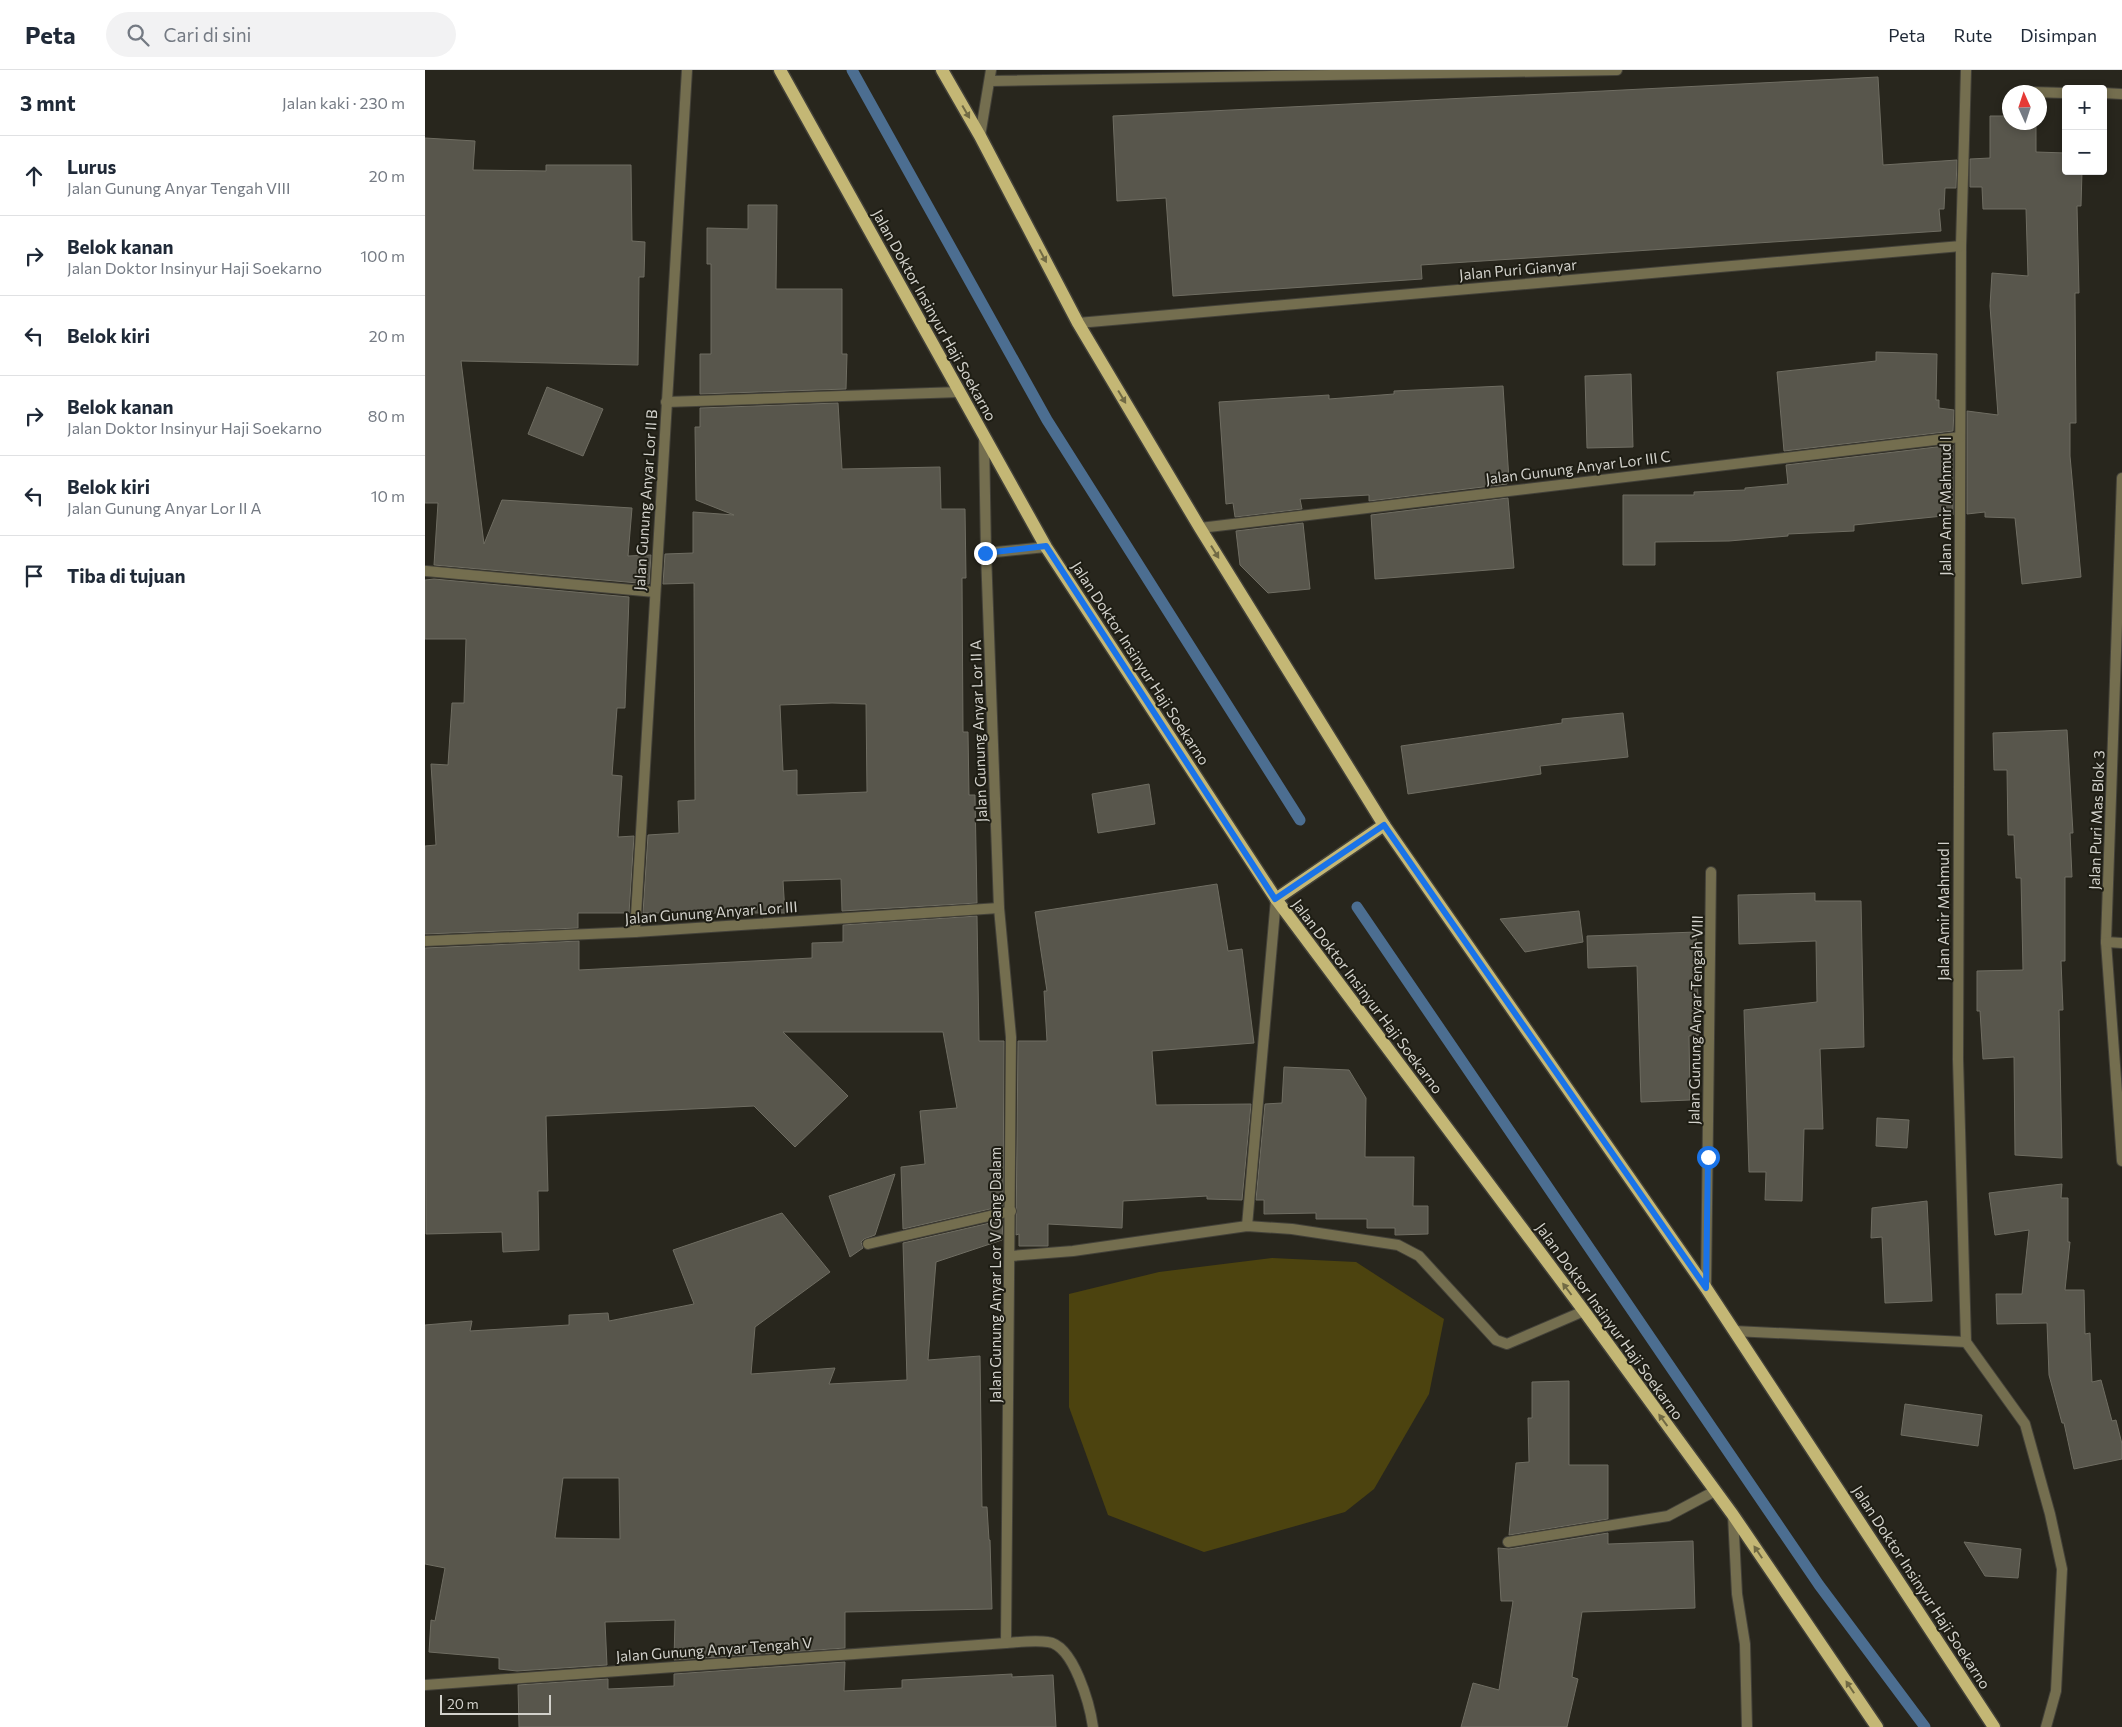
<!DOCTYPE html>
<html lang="id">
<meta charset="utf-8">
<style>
:root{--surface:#fff;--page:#f2f2f3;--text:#1f2937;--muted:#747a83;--line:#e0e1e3}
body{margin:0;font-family:Commissioner,sans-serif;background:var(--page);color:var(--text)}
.controls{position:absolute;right:15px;top:15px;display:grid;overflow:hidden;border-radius:5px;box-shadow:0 2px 8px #0003}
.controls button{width:45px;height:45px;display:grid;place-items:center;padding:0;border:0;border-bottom:1px solid var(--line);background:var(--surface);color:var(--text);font:25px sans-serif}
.compass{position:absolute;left:1577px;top:15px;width:45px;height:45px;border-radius:50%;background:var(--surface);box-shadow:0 2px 8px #0003;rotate:357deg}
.scale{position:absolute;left:15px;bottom:12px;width:111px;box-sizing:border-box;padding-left:5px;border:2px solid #d2d1cb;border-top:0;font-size:14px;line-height:18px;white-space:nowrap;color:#d2d1cb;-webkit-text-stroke:4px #1e1d14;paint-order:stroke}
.stop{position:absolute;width:15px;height:15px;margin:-11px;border:4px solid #1a73e8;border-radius:50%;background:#fff}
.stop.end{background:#1a73e8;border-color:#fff;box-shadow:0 1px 5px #0008}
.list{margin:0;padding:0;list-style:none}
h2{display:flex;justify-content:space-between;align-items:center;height:65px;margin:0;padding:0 20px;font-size:21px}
h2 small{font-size:16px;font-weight:400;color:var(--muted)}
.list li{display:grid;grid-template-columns:32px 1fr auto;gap:15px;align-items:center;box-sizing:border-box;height:80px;padding:0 20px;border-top:1px solid var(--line)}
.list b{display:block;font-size:19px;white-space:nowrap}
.list p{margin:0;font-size:16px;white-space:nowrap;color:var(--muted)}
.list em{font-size:16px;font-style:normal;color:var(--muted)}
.icon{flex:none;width:28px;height:28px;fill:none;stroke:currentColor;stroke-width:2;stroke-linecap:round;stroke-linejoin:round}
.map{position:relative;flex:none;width:1697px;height:1657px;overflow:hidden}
header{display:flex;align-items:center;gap:30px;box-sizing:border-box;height:70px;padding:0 25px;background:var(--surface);border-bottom:1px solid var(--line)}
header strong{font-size:24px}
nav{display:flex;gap:28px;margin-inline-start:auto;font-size:18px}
.search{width:350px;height:45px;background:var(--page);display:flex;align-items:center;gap:12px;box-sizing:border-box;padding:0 18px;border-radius:28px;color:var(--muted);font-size:19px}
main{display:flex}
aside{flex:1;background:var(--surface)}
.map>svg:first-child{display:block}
</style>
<header>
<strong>Peta</strong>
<div class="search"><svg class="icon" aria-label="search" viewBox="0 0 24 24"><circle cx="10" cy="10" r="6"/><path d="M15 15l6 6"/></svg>Cari di sini</div>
<nav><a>Peta</a><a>Rute</a><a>Disimpan</a></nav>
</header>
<main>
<aside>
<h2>3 mnt<small>Jalan kaki · 230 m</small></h2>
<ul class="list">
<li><svg class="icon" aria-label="ahead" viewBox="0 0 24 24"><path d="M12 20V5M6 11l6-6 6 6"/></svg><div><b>Lurus</b><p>Jalan Gunung Anyar Tengah VIII</p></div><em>20 m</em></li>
<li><svg class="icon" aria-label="right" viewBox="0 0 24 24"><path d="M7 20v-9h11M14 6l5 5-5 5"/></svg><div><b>Belok kanan</b><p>Jalan Doktor Insinyur Haji Soekarno</p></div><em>100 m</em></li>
<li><svg class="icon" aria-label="left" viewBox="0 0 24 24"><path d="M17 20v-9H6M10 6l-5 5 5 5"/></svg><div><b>Belok kiri</b></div><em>20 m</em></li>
<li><svg class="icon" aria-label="right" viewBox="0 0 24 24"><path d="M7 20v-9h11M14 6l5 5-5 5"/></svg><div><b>Belok kanan</b><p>Jalan Doktor Insinyur Haji Soekarno</p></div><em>80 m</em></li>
<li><svg class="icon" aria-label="left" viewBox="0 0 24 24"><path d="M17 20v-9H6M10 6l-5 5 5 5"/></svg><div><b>Belok kiri</b><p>Jalan Gunung Anyar Lor II A</p></div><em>10 m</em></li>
<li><svg class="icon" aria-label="arrive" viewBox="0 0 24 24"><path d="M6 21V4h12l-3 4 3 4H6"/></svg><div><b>Tiba di tujuan</b></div></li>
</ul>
</aside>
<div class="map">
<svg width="1697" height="1657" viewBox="0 0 1697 1657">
<rect width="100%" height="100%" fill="#28261d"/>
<path fill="#4c430f" d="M847 1188 931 1192 1019 1249 1004 1324 949 1419 920 1442 779 1482 683 1445 644 1337V1224L734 1202Z"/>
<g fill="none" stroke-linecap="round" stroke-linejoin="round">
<g stroke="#4c6e91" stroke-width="11">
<path d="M427 0 622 350 875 750"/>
<path d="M932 837 1394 1515 1500 1657"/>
</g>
</g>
<g fill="#58564c" stroke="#6f6d62" fill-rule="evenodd">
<path d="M1453 7 1458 95 1532 90 1531 118H1520L1519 139H1514L1516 161 996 195 997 209 748 226 741 128 692 131 688 46Z"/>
<path d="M1565 46H1584V52H1611V82L1641 83V101H1657L1656 136H1652L1654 223H1650L1651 353H1645V386L1656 507 1597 514 1590 448 1560 447V442L1542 444V341L1573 345 1565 236 1567 203 1603 206 1601 139H1558L1557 117H1545V89L1565 88Z"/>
<path d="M0 68 50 71 48 100 121 101V95H206L207 171 220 172 219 207H214L213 295 36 291 59 474 77 430 207 438 203 486 226 485 224 514 9 495 13 433H0Z"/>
<path d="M323 135H352L351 219H417V284H422L421 319 275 324V284H286V194H282V158L323 159Z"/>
<path d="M1451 282 1512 284 1511 330H1514V338L1529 340 1528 361 1359 381 1352 302 1451 291Z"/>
<path d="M1206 304 1208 377 1162 378 1160 306Z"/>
<path d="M1078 316 1084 410H1082V414L944 431V425L875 429 877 439 810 447 808 433 801 434 794 332 904 325V329L969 324V321Z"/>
<path d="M122 317 178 339 158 386 103 364Z"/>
<path d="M413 333 417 399 515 397 516 439H540L541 508H537L538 662H543L544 725H550L552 833 417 841 416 809 358 811 360 843H218L223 765 254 763 253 731 270 730 269 513 238 514 240 484 268 483V442L309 445 271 430 270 357H275V338ZM407 633 441 634 442 722 372 725V700L358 701 355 635Z"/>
<path d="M1528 375V445L1429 455V461L1363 464V466L1304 471 1230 472V495H1198V425H1269V422L1320 420V418L1363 414 1361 395Z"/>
<path d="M1083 428 1089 498 950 509 946 445Z"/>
<path d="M878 453 885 519 843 523 815 495 811 461Z"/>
<path d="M9 509 204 527 200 638H192L187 705 197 706 193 767 209 766 204 843H153V858L0 864V776L11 775 6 694 23 695 27 633H39L41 569H0V510Z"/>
<path d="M1198 643 1203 687 1115 696 1116 704 983 724 976 676 1137 653V649Z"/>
<path d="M1642 660 1648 763H1645L1647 807H1640V891H1636L1638 940H1634L1637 1088 1590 1085 1589 987 1558 989 1555 941H1552V901L1598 900 1596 808H1591L1589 765H1583L1582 700H1569L1568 663Z"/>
<path d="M724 714 730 754 673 763 667 724Z"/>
<path d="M792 814 803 881 817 879 829 973 727 981 731 1035 826 1034 817 1130 782 1129V1126L698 1131 697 1158 623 1154V1176H594V1164L591 1165 593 971H622L619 921H622L610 842Z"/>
<path d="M1390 823V831H1436L1439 977 1395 979 1398 1059H1379L1377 1131 1340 1130 1341 1102H1324L1319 940 1392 932 1391 871 1314 874 1313 825Z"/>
<path d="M1154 841 1158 872 1100 882 1075 849Z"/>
<path d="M552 846 554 971H579L578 1136 478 1159 476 1097 500 1094 495 1041 532 1038 518 962H358L423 1026 370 1077 329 1036 121 1046 123 1121H113L114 1180 78 1182 77 1162 1 1164 0 878 154 871V900L387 888V873L418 872V855Z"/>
<path d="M1271 862 1274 965 1264 966 1265 1030 1216 1032 1212 896 1163 898 1162 866Z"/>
<path d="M859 997 924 1000 941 1028 940 1087H989L988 1136H1003V1164L970 1165V1158H942V1149H891V1143L839 1144V1130H831L840 1034 857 1033Z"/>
<path d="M1452 1048 1484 1050 1482 1078 1451 1076Z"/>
<path d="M470 1104 450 1165 439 1169 436 1172 438 1178 425 1187 404 1126Z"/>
<path d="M1637 1114 1636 1128H1643V1172H1645L1640 1220H1659L1660 1264 1665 1263 1667 1312 1676 1310 1687 1351 1691 1350 1697 1374V1389L1649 1399 1639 1353H1637L1624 1305 1622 1253 1572 1254 1571 1224H1597L1604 1160 1570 1165 1564 1123Z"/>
<path d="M1502 1131 1507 1231 1460 1233 1457 1167 1446 1168 1447 1138Z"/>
<path d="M357 1143 405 1202 330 1257 326 1304 410 1298 404 1314 482 1310 478 1173 578 1150 577 1170 511 1192 503 1290 555 1286 557 1437H562L564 1470H565L567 1539 420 1542V1578L249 1590 250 1550 180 1552 182 1595 92 1601 74 1599V1588L4 1582 6 1550 10 1551 20 1498 0 1494V1255L47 1251 45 1261 144 1255V1245L183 1243 184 1251 269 1234 248 1180ZM138 1408H194L195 1469 130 1468Z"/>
<path d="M1144 1311V1395H1183V1449L1084 1465 1091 1393 1104 1392 1103 1348H1107V1312Z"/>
<path d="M1480 1334 1557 1345 1553 1376 1476 1365Z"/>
<path d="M1183 1463V1474L1268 1471 1270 1538 1157 1542 1147 1607 1153 1609 1142 1657H1036L1048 1613 1074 1620 1088 1531H1076L1073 1478 1084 1479Z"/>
<path d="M1539 1472 1596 1479 1593 1508 1560 1506Z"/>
<path d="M420 1592 419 1621 477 1618V1610L587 1604V1607L628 1605 631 1657H94L93 1615 183 1609V1619L249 1616V1604Z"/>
</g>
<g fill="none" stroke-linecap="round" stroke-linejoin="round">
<defs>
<g id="minor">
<path d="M1541 0 1536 176 1533 989 1541 1272 1600 1354 1625 1444 1637 1499 1631 1621 1621 1657"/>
<path d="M566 11 1192 0"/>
<path d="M1605 22 1641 23"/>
<path d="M1678 23 1697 24"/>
<path d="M555 66 566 0"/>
<path d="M653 253 1536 176"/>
<path d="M241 332 535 322"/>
<path d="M559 367 561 483 574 838 586 967 581 1573"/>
<path d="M1697 408 1681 872 1697 1091"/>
<path d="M775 458 1535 367"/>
<path d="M561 483 621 477"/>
<path d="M1 501 230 522"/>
<path d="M210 862 262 0"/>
<path d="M0 871 210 862 574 838"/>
<path d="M1681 872 1697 873"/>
<path d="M822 1156 851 829"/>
<path d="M443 1174 586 1141"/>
<path d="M586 1186 648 1181 822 1156 867 1159 973 1175 994 1186 1071 1270 1082 1274 1159 1241"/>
<path d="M1281 1218 1286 802"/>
<path d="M1309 1261 1541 1272"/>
<path d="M1308 1445 1312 1524 1320 1574 1322 1657"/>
<path d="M1083 1472 1243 1446 1290 1421"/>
<path d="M0 1615 581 1573C594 1572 610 1570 623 1572 649 1575 665 1636 668 1657"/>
</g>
<g id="primary">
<path d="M355 0 621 477 851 829 1159 1241 1308 1445 1452 1657"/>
<path d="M517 0 555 66 653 253 775 458 959 755 1281 1218 1569 1657"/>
<path d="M851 829 959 755"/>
</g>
</defs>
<use href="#minor" stroke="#434139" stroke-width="12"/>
<use href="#primary" stroke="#434139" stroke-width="15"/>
<use href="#minor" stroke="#746e4f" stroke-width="10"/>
<use href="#primary" stroke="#c4b775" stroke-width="12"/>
</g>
<defs><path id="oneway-solid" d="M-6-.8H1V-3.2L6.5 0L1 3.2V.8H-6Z" transform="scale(1.25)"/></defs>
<g fill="#716a44">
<use href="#oneway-solid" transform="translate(541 42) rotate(60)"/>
<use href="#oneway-solid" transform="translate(618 186) rotate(62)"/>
<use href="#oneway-solid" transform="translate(697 327) rotate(59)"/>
<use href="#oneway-solid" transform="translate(790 482) rotate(58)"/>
<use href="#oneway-solid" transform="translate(1142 1219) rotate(-127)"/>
<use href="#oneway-solid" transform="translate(1238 1350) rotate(-126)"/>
<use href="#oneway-solid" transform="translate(1333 1482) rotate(-124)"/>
<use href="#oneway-solid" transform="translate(1425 1617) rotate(-124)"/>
</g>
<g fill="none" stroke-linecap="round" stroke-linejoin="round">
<path stroke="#1a73e8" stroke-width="6" d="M560 483 621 476 850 829 959 755 1281 1218 1283 1087"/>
</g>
<g text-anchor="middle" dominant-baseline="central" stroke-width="4" stroke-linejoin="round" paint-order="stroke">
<g font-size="15" fill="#d2d1cb" stroke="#1e1d14">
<text transform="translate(1093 199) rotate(-5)">Jalan Puri Gianyar</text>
<text transform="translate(510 245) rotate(61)">Jalan Doktor Insinyur Haji Soekarno</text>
<text transform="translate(1153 397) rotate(-7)">Jalan Gunung Anyar Lor III C</text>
<text transform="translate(220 430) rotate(-86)">Jalan Gunung Anyar Lor II B</text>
<text transform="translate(1520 436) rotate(-90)">Jalan Amir Mahmud I</text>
<text transform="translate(716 593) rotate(57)">Jalan Doktor Insinyur Haji Soekarno</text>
<text transform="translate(553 661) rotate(-92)">Jalan Gunung Anyar Lor II A</text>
<text transform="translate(1671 750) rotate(-88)">Jalan Puri Mas Blok 3</text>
<text transform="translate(1518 841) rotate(-90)">Jalan Amir Mahmud I</text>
<text transform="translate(286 842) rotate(-4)">Jalan Gunung Anyar Lor III</text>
<text transform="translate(943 926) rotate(53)">Jalan Doktor Insinyur Haji Soekarno</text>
<text transform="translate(1270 950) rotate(-89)">Jalan Gunung Anyar Tengah VIII</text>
<text transform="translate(570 1205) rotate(-90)">Jalan Gunung Anyar Lor V Gang Dalam</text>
<text transform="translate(1185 1251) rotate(54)">Jalan Doktor Insinyur Haji Soekarno</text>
<text transform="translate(1497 1517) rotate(57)">Jalan Doktor Insinyur Haji Soekarno</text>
<text transform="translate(289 1579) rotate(-4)">Jalan Gunung Anyar Tengah V</text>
</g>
</g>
</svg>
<div class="controls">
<button>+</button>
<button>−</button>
</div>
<svg class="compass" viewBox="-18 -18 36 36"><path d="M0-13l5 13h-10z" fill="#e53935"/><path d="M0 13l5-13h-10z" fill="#747a83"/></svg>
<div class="scale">20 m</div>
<div class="stop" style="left:1283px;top:1087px"></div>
<div class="stop end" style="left:560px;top:483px"></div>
</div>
</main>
